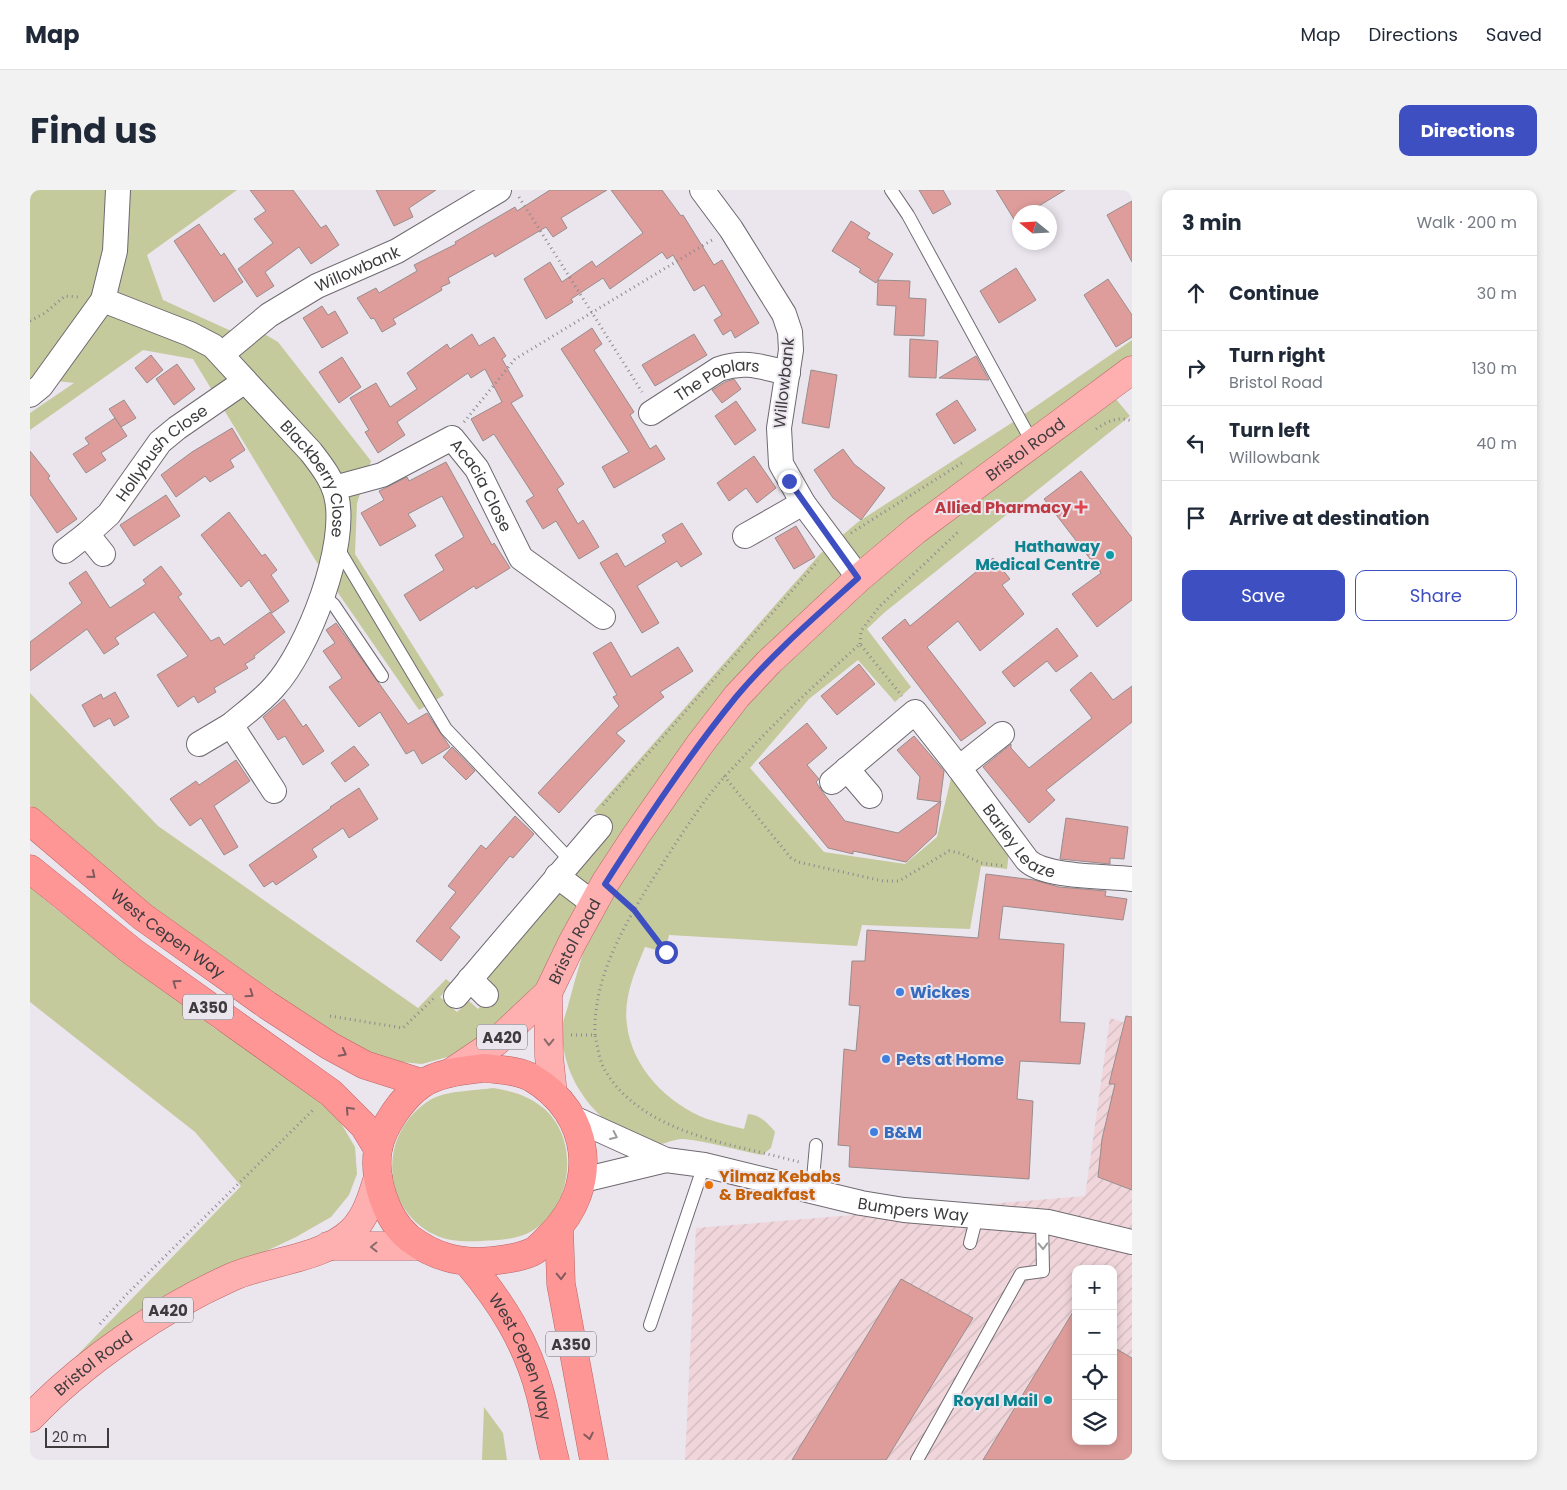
<!DOCTYPE html>
<meta charset="utf-8">
<style>
:root{--surface:#fff;--page:#f2f2f3;--text:#1f2937;--muted:#747a83;--line:#e0e1e3;--accent:#3e4fc2}
body{margin:0;font-family:Poppins,sans-serif;background:var(--page);color:var(--text)}
.controls{position:absolute;right:15px;bottom:15px;display:grid;overflow:hidden;border-radius:10px;box-shadow:0 2px 8px #0003}
.controls button{width:45px;height:45px;display:grid;place-items:center;padding:0;border:0;border-bottom:1px solid var(--line);background:var(--surface);color:var(--text);font:25px sans-serif}
.compass{position:absolute;left:982px;top:15px;width:45px;height:45px;border-radius:50%;background:var(--surface);box-shadow:0 2px 8px #0003;rotate:288deg}
.scale{position:absolute;left:15px;bottom:12px;width:64px;box-sizing:border-box;padding-left:5px;border:2px solid #3d3b3e;border-top:0;font-size:14px;line-height:18px;white-space:nowrap;color:#3d3b3e;-webkit-text-stroke:4px #ebe5ee;paint-order:stroke}
.stop{position:absolute;width:15px;height:15px;margin:-11px;border:4px solid #3e4fc2;border-radius:50%;background:#fff}
.stop.end{background:#3e4fc2;border-color:#fff;box-shadow:0 1px 5px #0008}
.list{margin:0;padding:0;list-style:none}
h2{display:flex;justify-content:space-between;align-items:center;height:65px;margin:0;padding:0 20px;font-size:21px}
h2 small{font-size:16px;font-weight:400;color:var(--muted)}
.list li{display:grid;grid-template-columns:32px 1fr auto;gap:15px;align-items:center;box-sizing:border-box;height:75px;padding:0 20px;border-top:1px solid var(--line)}
.list b{display:block;font-size:19px;white-space:nowrap}
.list p{margin:0;font-size:16px;white-space:nowrap;color:var(--muted)}
.list em{font-size:16px;font-style:normal;color:var(--muted)}
.actions{display:flex;gap:10px;padding:15px 20px}
.actions a{flex:1;padding:11px 0;border:1px solid var(--accent);border-radius:10px;text-align:center;font-size:18px;color:var(--accent)}
.actions .main{background:var(--accent);color:#fff}
.icon{flex:none;width:28px;height:28px;fill:none;stroke:currentColor;stroke-width:2;stroke-linecap:round;stroke-linejoin:round}
.map{position:relative;flex:none;width:1102px;height:1270px;overflow:hidden;border-radius:10px}
header{display:flex;align-items:center;gap:30px;box-sizing:border-box;height:70px;padding:0 25px;background:var(--surface);border-bottom:1px solid var(--line)}
header strong{font-size:24px}
nav{display:flex;gap:28px;margin-inline-start:auto;font-size:18px}
.intro{display:flex;align-items:center;justify-content:space-between;box-sizing:border-box;height:120px;padding:0 30px}
h1{margin:0;font-size:35px}
.button{padding:12px 22px;border-radius:10px;background:var(--accent);color:#fff;font-size:18px;font-weight:700}
main{display:flex;gap:30px;padding:0 30px}
aside{flex:1;background:var(--surface);border-radius:10px;box-shadow:0 2px 8px #0003}
.map>svg:first-child{display:block}
</style>
<header>
<strong>Map</strong>
<nav><a>Map</a><a>Directions</a><a>Saved</a></nav>
</header>
<div class="intro"><h1>Find us</h1><a class="button">Directions</a></div>
<main>
<div class="map">
<svg width="1102" height="1270" viewBox="0 0 1102 1270">
<defs>
<pattern id="industrial-furrows" width="10" height="10" patternUnits="userSpaceOnUse" patternTransform="scale(1.25)"><rect width="10" height="10" fill="#f0d6db"/><path d="M-1 1l2-2M0 10L10 0M9 11l2-2" fill="none" stroke="#cfb9bd"/></pattern>
</defs>
<rect width="100%" height="100%" fill="#ebe5ee"/>
<path fill="url(#industrial-furrows)" fill-rule="evenodd" d="M1080 828 1102 835V1270H655L666 1038 1055 1006ZM1046 1079H1083V1251H1046Z"/>
<g fill="#c4ca9b">
<path d="M0 0H207L117 65 133 110 199 140 236 145 248 152 341 271 327 313 325 364 414 505 389 520 286 371 163 169 113 160 0 240V223L44 193 10 189 0 196Z"/>
<path d="M1102 150V166L1070 190 1100 226 855 422 837 439 881 497 865 512 828 470 779 509 720 578 794 662 875 674 907 647 922 584 979 662 977 679 951 676 940 739 832 735 827 756 639 745 635 762 615 757C605 781 593 808 597 835 602 878 638 914 677 929 689 933 702 936 714 939L718 924C730 925 738 933 745 942L741 958 732 965C706 960 680 952 654 949 643 948 632 957 620 954 570 940 531 891 532 838 533 830 537 821 539 812 546 786 553 761 562 736L512 785 495 815 439 861 392 874 349 870 283 837 178 763 0 615V503L128 636 388 818 416 789 422 794 410 807 427 822 439 811 448 819 465 800 456 783 578 635 564 621 790 364 828 332 983 232Z"/>
<path d="M0 697 26 719 184 838 267 890 309 930 325 957 327 984 319 1005 301 1027 266 1047 202 1077 30 1183 211 996 165 942 0 812Z"/>
<path d="M463 898C482 901 497 905 512 917 549 946 544 1013 505 1039 489 1050 469 1050 451 1051 429 1052 411 1051 393 1038 349 1005 353 939 400 910 417 900 445 901 463 898Z"/>
<path d="M454 1217 473 1243 477 1270H452Z"/>
</g>
<g fill="#de9d9b" stroke="#988d8d">
<path d="M220 0H263L291 38 296 35 309 55 281 74 269 57 235 82 244 96 227 107 208 79 243 53 224 29 236 21Z"/>
<path d="M346 0H406L379 18 383 27 364 36Z"/>
<path d="M520 0H577L531 28 537 38 523 47 516 37 465 67 463 63 418 88 420 93 411 97 412 100 363 129 366 134 352 142 344 128 341 129 327 108 346 98 349 103 387 81 384 75 426 54 425 52 485 17 487 21Z"/>
<path d="M581 0H632L651 26 653 25 684 75 692 70 729 133 705 148 701 140 693 145 684 130 692 125 674 95 664 101 643 65 637 69 632 62 580 99 573 88 541 109 543 112 516 129 494 89 520 72 532 92 562 71 566 77 613 43Z"/>
<path d="M889 0H913L921 14 903 24Z"/>
<path d="M966 0H1035L999 22H990V28L985 31Z"/>
<path d="M1102 11V72L1077 25Z"/>
<path d="M821 31 840 43 837 48 863 64 846 93 829 82 831 79 802 61Z"/>
<path d="M169 34 191 66 194 63 213 92 184 112 144 51Z"/>
<path d="M986 78 1006 110 969 133 950 101Z"/>
<path d="M1078 89 1102 125V147L1086 157 1054 105Z"/>
<path d="M848 90 880 91 879 108 896 109 894 146 864 145 866 116 847 115Z"/>
<path d="M292 116 298 125 305 121 318 143 292 158 273 128Z"/>
<path d="M562 138 572 154 564 160 604 222 600 225 620 259 626 255 635 269 584 298 572 277 599 262 531 159Z"/>
<path d="M442 144 449 156 464 147 476 166 472 169 493 206 481 213 534 294 527 299 548 334 553 330 569 357 549 369 526 331 513 339 496 311 504 306 464 244 453 251 441 229 472 212 455 179 441 188 438 183 367 232 375 245 348 263 335 242 339 240 320 208 346 193 360 217 387 199 377 183 417 154 420 159Z"/>
<path d="M664 144 677 165 625 196 612 175Z"/>
<path d="M880 149 908 151 906 188 879 187Z"/>
<path d="M121 165 133 180 117 193 105 178Z"/>
<path d="M946 166 959 190 909 188Z"/>
<path d="M312 167 331 197 309 213 289 182Z"/>
<path d="M147 174 165 199 144 215 126 189Z"/>
<path d="M781 180 807 185 799 238 772 233Z"/>
<path d="M704 189 711 199 692 213 682 200 695 192Z"/>
<path d="M94 210 106 228 91 237 79 219Z"/>
<path d="M927 210 946 240 924 254 906 224Z"/>
<path d="M706 211 726 240 705 255 685 226Z"/>
<path d="M85 228 97 246 71 263 76 270 56 283 43 264 59 254 55 248Z"/>
<path d="M202 238 215 260 200 270 204 277 180 292 175 286 146 307 131 285 162 262Z"/>
<path d="M813 259 824 274 855 298 831 330 803 308 784 280Z"/>
<path d="M0 261 20 286 18 288 47 329 27 343 0 304Z"/>
<path d="M724 266 746 298 727 313 716 298 699 311 687 293Z"/>
<path d="M416 272 462 355 464 353 480 378 446 399 444 396 390 431 374 405 414 380 405 365 434 347 412 306 378 324 386 336 350 356 331 323 354 310 349 301 377 287 379 291Z"/>
<path d="M1051 281 1102 348V410L1067 437 1042 404 1071 383 1014 309Z"/>
<path d="M136 305 150 326 104 356 90 335Z"/>
<path d="M199 322 232 366 235 364 247 380 241 385 259 411 242 423 219 390 211 397 171 345Z"/>
<path d="M652 333 672 364 651 377 647 371 607 396 629 433 612 443 570 373 587 363 595 377 636 352 632 345Z"/>
<path d="M766 336 785 367 764 379 745 348Z"/>
<path d="M963 368 980 389 972 395 994 424 950 461 928 431 897 457 956 533 931 551 852 448 875 429 880 436Z"/>
<path d="M131 376 152 404 148 407 181 451 189 447 194 455 240 422 255 442 224 466 225 468 215 474 218 478 184 498 186 502 168 513 164 506 148 517 127 485 158 466 124 422 85 448 89 454 74 464 57 439 0 481V452L52 413 39 393 56 381 80 418 116 394 113 390Z"/>
<path d="M306 433 378 534 397 523 420 557 392 574 384 560 376 564 350 522 329 537 299 497 312 488 293 461 305 453 296 440Z"/>
<path d="M1027 438 1048 466 1026 482 1017 471 984 497 972 482Z"/>
<path d="M581 452 601 487 648 457 663 481 630 502 634 507 586 543 595 551 529 623 508 603 589 516 583 507 587 505 563 463Z"/>
<path d="M829 474 845 494 807 525 791 506Z"/>
<path d="M1061 482 1083 510 1102 496V532L1016 600 1025 610 999 633 953 577 981 554V558L999 578 1062 528 1040 500Z"/>
<path d="M85 502 99 527 84 536 80 528 64 537 52 515 71 504 73 509Z"/>
<path d="M254 509 273 537 276 534 294 561 273 575 255 546 248 550 233 527Z"/>
<path d="M777 533 797 558 777 575 789 589 786 592 791 600 815 631 868 643 911 611 906 644 876 672 823 661V664L798 658 729 573Z"/>
<path d="M884 546 914 581 910 612 887 609 890 587 867 560Z"/>
<path d="M324 556 339 575 315 592 301 573Z"/>
<path d="M422 557 445 581 436 590 413 567Z"/>
<path d="M206 570 220 591 184 616 208 657 194 665 171 628 160 636 140 609 166 591 169 595Z"/>
<path d="M329 598 348 629 319 648 313 638 282 659 287 667 246 695 243 691 234 697 219 675 301 618 300 617Z"/>
<path d="M485 626 504 644 483 668 480 666 420 738 430 747 411 771 386 751 426 702 418 696 451 655 456 659Z"/>
<path d="M1036 628 1098 637 1094 669 1080 668V674L1030 669Z"/>
<path d="M956 684 1004 690 1029 697 1076 701 1075 706 1097 709 1093 730 973 716 969 749 1034 754 1030 832 1055 833 1050 874 990 871 987 909 1003 911 999 989 819 977 820 956 808 955 814 859 826 861 830 816 819 815 822 771H835L837 740 948 748Z"/>
<path d="M1096 826 1102 827V1000L1068 987 1072 949 1085 894H1079Z"/>
<path d="M871 1089 943 1128 856 1270H762Z"/>
<path d="M1046 1117V1251H1083V1157L1102 1168V1270H953Z"/>
</g>
<g fill="none" stroke-linecap="round" stroke-linejoin="round">
<defs>
<g id="service">
<path d="M861 0 878 25 1002 252"/>
<path d="M306 355 416 539 541 671"/>
<path d="M292 404 304 415 352 486"/>
<path d="M782 1000 786 955"/>
<path d="M940 1053 947 1026"/>
<path d="M620 1135 674 975"/>
<path d="M887 1270 991 1084 1013 1081 1012 1031"/>
</g>
<g id="minor">
<path d="M672 0 701 39 754 124 760 142 761 160 749 238 751 274 773 313 829 388"/>
<path id="s1" d="M73 110 160 144 183 156 281 262C291 275 302 289 306 305 319 354 278 460 244 497 232 511 215 523 201 535L244 601"/>
<path id="s2" d="M192 164 239 125 287 96 367 61 469 0"/>
<path d="M0 205 11 196 73 110 85 61 88 0"/>
<path id="s3" d="M621 223 689 179C715 170 732 177 758 183"/>
<path id="s4" d="M304 298 352 285 422 248 447 279 491 368 573 427"/>
<path d="M57 344 73 364"/>
<path d="M715 346 773 313"/>
<path id="s5" d="M35 361 57 344 79 324 130 252 147 238 215 191"/>
<path id="s6" d="M972 544 929 578 997 670C1015 688 1076 686 1102 689"/>
<path d="M169 554 201 535"/>
<path d="M817 579 840 606"/>
<path d="M802 592 885 522 929 578"/>
<path d="M527 686 564 714"/>
<path d="M440 789 456 805"/>
<path d="M426 806 570 637"/>
<path id="s7" d="M539 926 636 970 674 975 831 1013 874 1020 1018 1032 1102 1052"/>
<path d="M553 990 636 970"/>
</g>
<g id="primary">
<path d="M518 803 519 866 523 904"/>
<path id="s8" d="M420 883 466 852 518 803 542 753 575 693 605 647 670 554 707 506 739 472 829 388 886 340 1102 180"/>
<path d="M298 1056H390"/>
<path id="s9" d="M0 1228C52 1173 132 1118 202 1087 238 1071 293 1069 322 1041 337 1026 342 1006 348 987"/>
</g>
<g id="trunk">
<path id="s10" d="M0 631 113 727 237 815 300 856 335 875 392 893"/>
<path d="M0 679 103 762 301 903 334 936 348 959"/>
<path d="M454 878C469 880 489 880 502 888 562 923 570 997 521 1045 516 1050 510 1057 504 1061 491 1068 475 1069 461 1071 430 1074 404 1067 379 1048 356 1029 343 988 348 959 353 935 373 907 392 894 410 882 434 881 454 878Z"/>
<path d="M529 1037 531 1094 564 1270"/>
<path id="s11" d="M438 1073C471 1112 497 1153 510 1203 516 1225 519 1248 525 1270"/>
</g>
</defs>
<use href="#service" stroke="#6f6971" stroke-width="14"/>
<use href="#minor" stroke="#6f6971" stroke-width="26"/>
<use href="#primary" stroke="#ba6566" stroke-width="29"/>
<use href="#trunk" stroke="#ba6566" stroke-width="29"/>
<g stroke="#8d898f" stroke-width="3" stroke-dasharray="1 4" stroke-linecap="butt">
<path d="M489 7 612 202"/>
<path d="M0 131 15 123 35 106 48 107"/>
<path d="M434 232 485 169 682 50"/>
<path d="M1066 239C1078 231 1088 226 1102 231"/>
<path d="M821 343 935 271"/>
<path d="M830 454 831 441 849 417 930 340"/>
<path d="M694 586 761 668 768 672 853 691H869L919 661 930 663 951 673 975 676"/>
<path d="M573 615 788 371"/>
<path d="M592 709 604 720 635 762"/>
<path d="M300 826 373 838 405 807"/>
<path d="M541 845H565C568 857 569 872 576 882 615 945 704 954 769 972"/>
<path d="M565 845C563 790 591 741 619 695 639 664 658 633 680 604 694 586 711 570 726 553 760 518 794 486 830 454L872 506"/>
<path d="M70 1134 97 1104 284 919"/>
</g>
<use href="#service" stroke="#fff" stroke-width="12"/>
<use href="#minor" stroke="#fff" stroke-width="24"/>
<use href="#primary" stroke="#feb0b0" stroke-width="28"/>
<use href="#trunk" stroke="#fe9696" stroke-width="28"/>
</g>
<defs><path id="oneway-chevron" d="M-2-3.5L2.5 0L-2 3.5" fill="none" stroke-width="1.6" stroke-linecap="round" stroke-linejoin="round" transform="scale(1.25)"/></defs>
<g stroke="#815b5d">
<use href="#oneway-chevron" transform="translate(62 685) rotate(40)"/>
<use href="#oneway-chevron" transform="translate(146 793) rotate(-144)"/>
<use href="#oneway-chevron" transform="translate(220 804) rotate(35)"/>
<use href="#oneway-chevron" transform="translate(313 863) rotate(28)"/>
<use href="#oneway-chevron" transform="translate(319 920) rotate(-133)"/>
<use href="#oneway-chevron" transform="translate(531 1086) rotate(88)"/>
<use href="#oneway-chevron" transform="translate(559 1246) rotate(78)"/>
</g>
<g stroke="#8a6a6c">
<use href="#oneway-chevron" transform="translate(519 852) rotate(91)"/>
<use href="#oneway-chevron" transform="translate(344 1057) rotate(179)"/>
</g>
<g stroke="#9e9d9e">
<use href="#oneway-chevron" transform="translate(584 946) rotate(25)"/>
<use href="#oneway-chevron" transform="translate(1013 1056) rotate(89)"/>
</g>
<g fill="none" stroke-linecap="round" stroke-linejoin="round">
<path stroke="#3e4fc2" stroke-width="6" d="M636 762 604 720 575 694C616 630 658 566 706 507 743 463 786 426 828 388L759 291"/>
</g>
<path fill="#e0444e" stroke="#ebe5ee" stroke-width="2" d="M1048.5 309.5h5v5h5v5h-5v5h-5v-5h-5v-5h5z"/>
<g fill="#0f9aa8" stroke="#ebe5ee" stroke-width="2">
<circle cx="1080" cy="365" r="5"/>
<circle cx="1018" cy="1210" r="5"/>
</g>
<g fill="#3f7fe0" stroke="#ebe5ee" stroke-width="2">
<circle cx="870" cy="802" r="5"/>
<circle cx="856" cy="869" r="5"/>
<circle cx="844" cy="942" r="5"/>
</g>
<circle fill="#e8710a" stroke="#ebe5ee" stroke-width="2" cx="679" cy="995" r="5"/>
<g text-anchor="middle" dominant-baseline="central" stroke-width="4" stroke-linejoin="round" paint-order="stroke">
<g fill="#ebe5ee" stroke="#716e73" stroke-width="1">
<rect x="153" y="804.5" width="50" height="25" rx="4"/>
<rect x="447" y="834.5" width="50" height="25" rx="4"/>
<rect x="113" y="1107.5" width="50" height="25" rx="4"/>
<rect x="516" y="1141.5" width="50" height="25" rx="4"/>
</g>
<g font-size="15" font-weight="bold" fill="#3d3b3e">
<text x="178" y="817">A350</text>
<text x="472" y="847">A420</text>
<text x="138" y="1120">A420</text>
<text x="541" y="1154">A350</text>
</g>
<g font-size="16" fill="#3d3b3e" stroke="#ebe5ee">
<text stroke="none"><textPath href="#s2" startOffset="161">Willowbank</textPath></text>
<text transform="translate(754 193) rotate(-84)">Willowbank</text>
<text stroke="none"><textPath href="#s3" startOffset="76">The Poplars</textPath></text>
<text stroke="none"><textPath href="#s8" startOffset="860">Bristol Road</textPath></text>
<text stroke="none"><textPath href="#s5" startOffset="139">Hollybush Close</textPath></text>
<text stroke="none"><textPath href="#s1" startOffset="290">Blackberry Close</textPath></text>
<text stroke="none"><textPath href="#s4" startOffset="185">Acacia Close</textPath></text>
<text stroke="none"><textPath href="#s6" startOffset="151">Barley Leaze</textPath></text>
<text stroke="none"><textPath href="#s10" startOffset="178">West Cepen Way</textPath></text>
<text stroke="none"><textPath href="#s8" startOffset="185">Bristol Road</textPath></text>
<text stroke="none"><textPath href="#s7" startOffset="359">Bumpers Way</textPath></text>
<text stroke="none"><textPath href="#s11" startOffset="109">West Cepen Way</textPath></text>
<text stroke="none"><textPath href="#s9" startOffset="84">Bristol Road</textPath></text>
</g>
<g font-size="16" font-weight="bold" fill="#be3a42" stroke="#ebe5ee" text-anchor="end">
<text x="1041" y="317">Allied Pharmacy</text>
</g>
<g font-size="16" font-weight="bold" fill="#0d838f" stroke="#ebe5ee" text-anchor="end">
<text x="1070" y="356">Hathaway<tspan x="1070" dy="18">Medical Centre</tspan></text>
<text x="1008" y="1210">Royal Mail</text>
</g>
<g font-size="16" font-weight="bold" fill="#366cbe" stroke="#ebe5ee" text-anchor="start">
<text x="880" y="802">Wickes</text>
<text x="866" y="869">Pets at Home</text>
<text x="854" y="942">B&amp;M</text>
</g>
<g font-size="16" font-weight="bold" fill="#c56008" stroke="#ebe5ee" text-anchor="start">
<text x="689" y="986">Yilmaz Kebabs<tspan x="689" dy="18">&amp; Breakfast</tspan></text>
</g>
</g>
</svg>
<div class="controls">
<button>+</button>
<button>−</button>
<button><svg class="icon" aria-label="locate" viewBox="0 0 24 24"><circle cx="12" cy="12" r="6"/><path d="M12 2v4M12 18v4M2 12h4M18 12h4"/></svg></button>
<button><svg class="icon" aria-label="layers" viewBox="0 0 24 24"><path d="M12 4l9 5-9 5-9-5zM3 14l9 5 9-5"/></svg></button>
</div>
<svg class="compass" viewBox="-18 -18 36 36"><path d="M0-13l5 13h-10z" fill="#e53935"/><path d="M0 13l5-13h-10z" fill="#747a83"/></svg>
<div class="scale">20 m</div>
<div class="stop" style="left:636px;top:762px"></div>
<div class="stop end" style="left:759px;top:291px"></div>
</div>
<aside>
<h2>3 min<small>Walk · 200 m</small></h2>
<ul class="list">
<li><svg class="icon" aria-label="ahead" viewBox="0 0 24 24"><path d="M12 20V5M6 11l6-6 6 6"/></svg><div><b>Continue</b></div><em>30 m</em></li>
<li><svg class="icon" aria-label="right" viewBox="0 0 24 24"><path d="M7 20v-9h11M14 6l5 5-5 5"/></svg><div><b>Turn right</b><p>Bristol Road</p></div><em>130 m</em></li>
<li><svg class="icon" aria-label="left" viewBox="0 0 24 24"><path d="M17 20v-9H6M10 6l-5 5 5 5"/></svg><div><b>Turn left</b><p>Willowbank</p></div><em>40 m</em></li>
<li><svg class="icon" aria-label="arrive" viewBox="0 0 24 24"><path d="M6 21V4h12l-3 4 3 4H6"/></svg><div><b>Arrive at destination</b></div></li>
</ul>
<div class="actions"><a class="main">Save</a><a>Share</a></div>
</aside>
</main>
